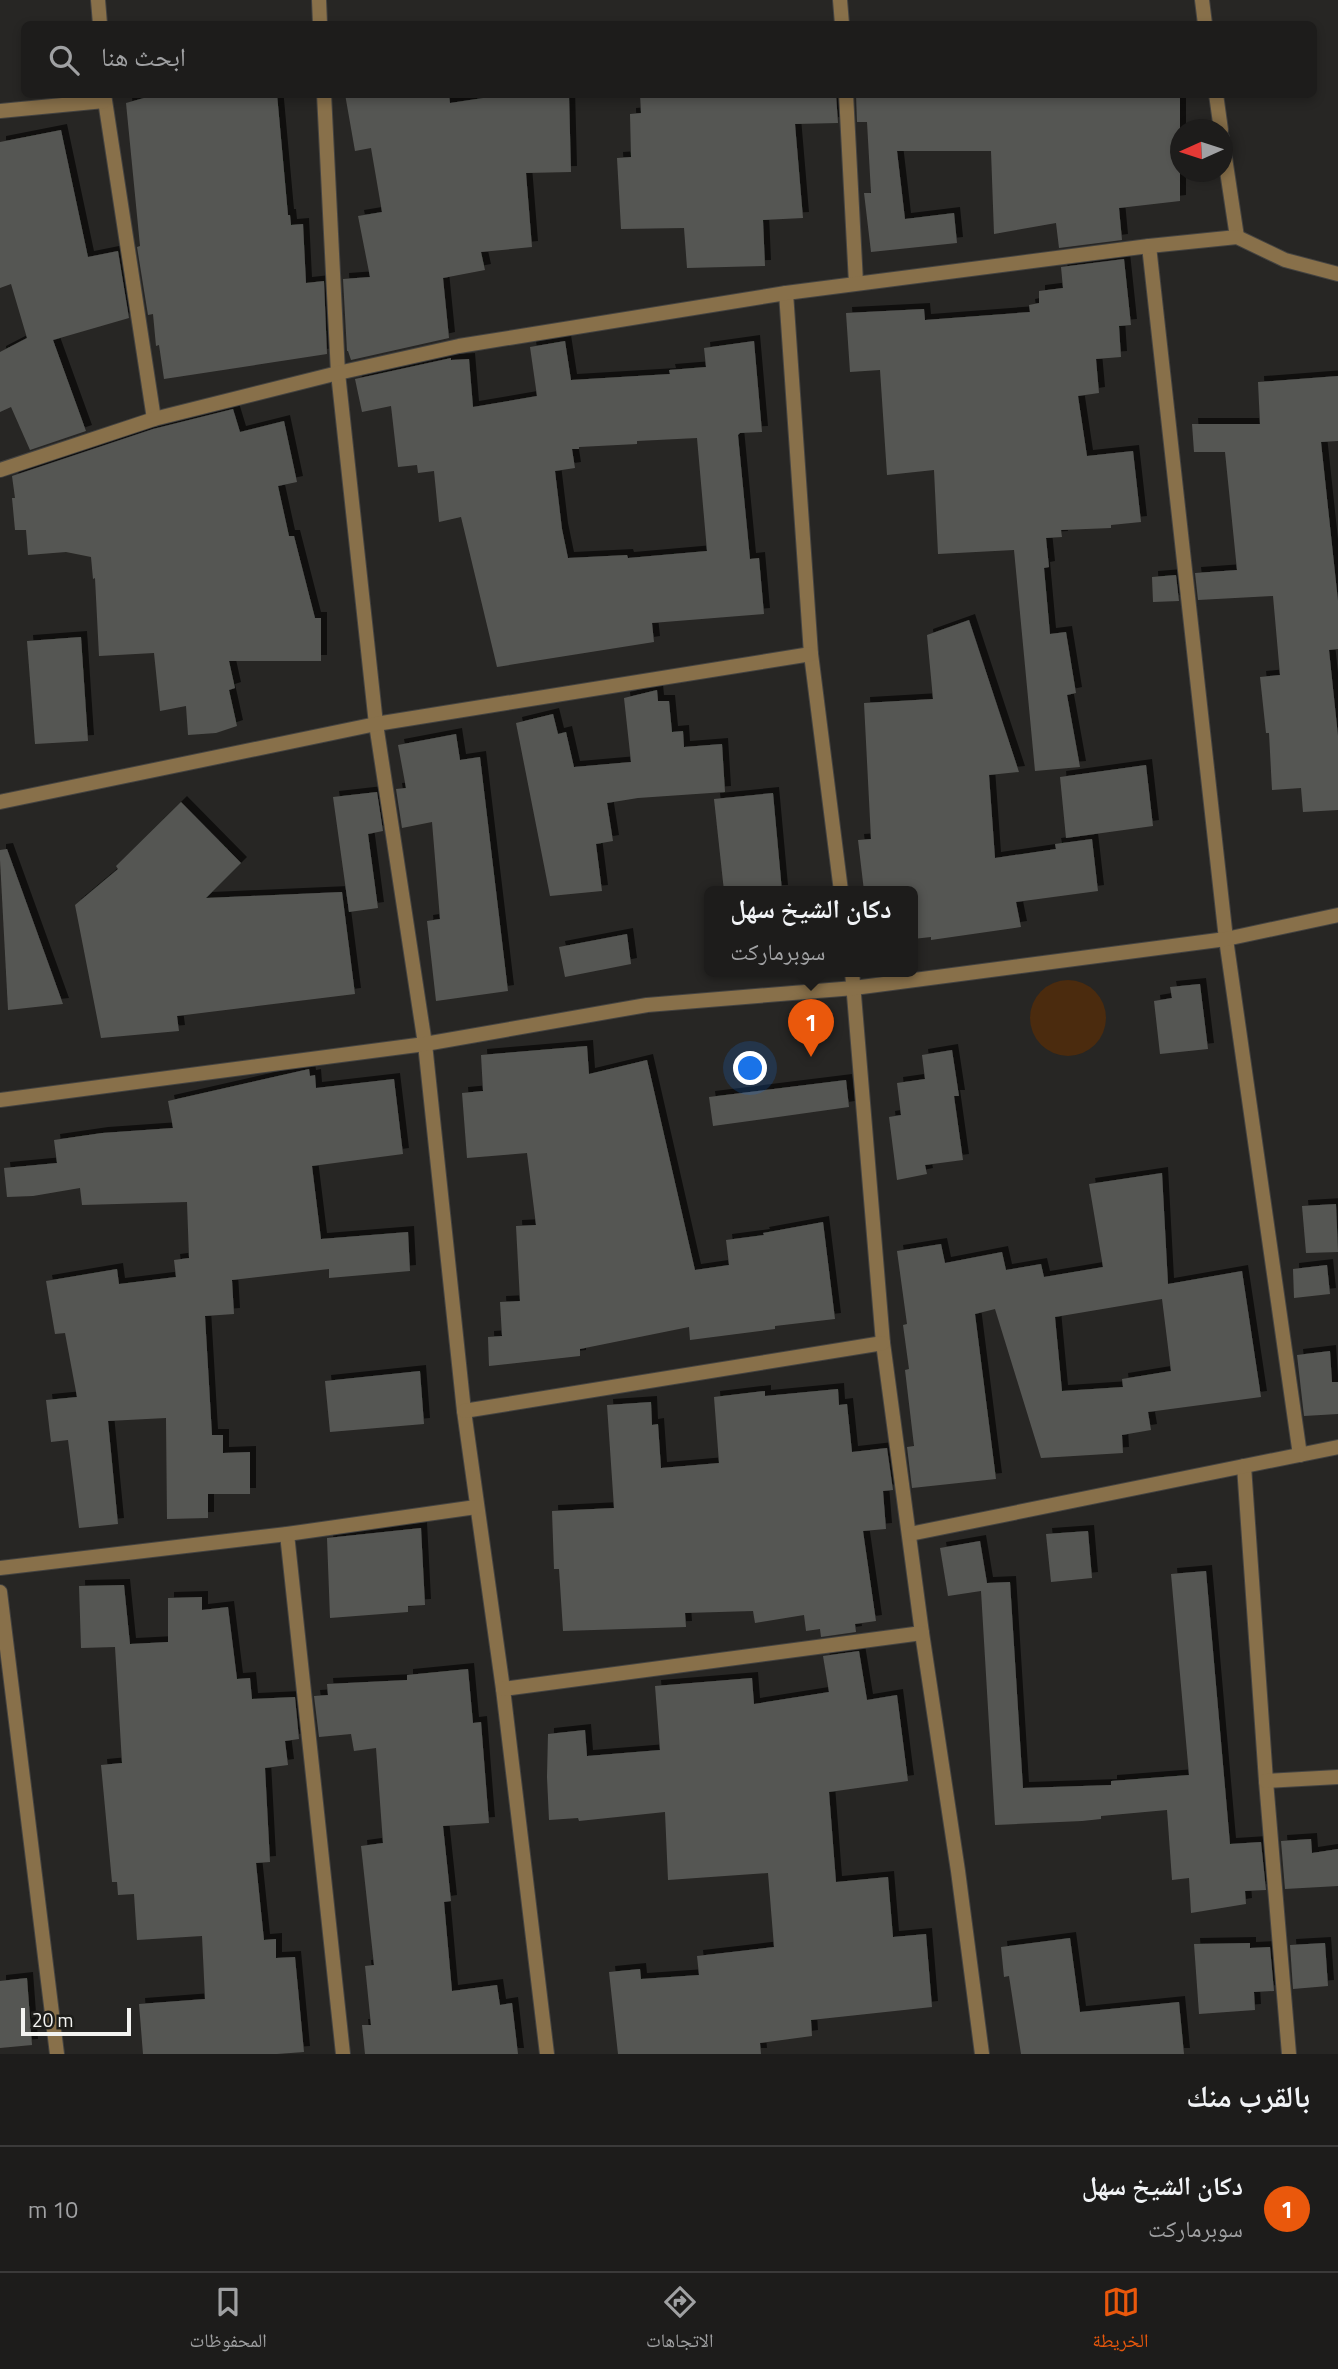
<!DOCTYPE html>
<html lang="ar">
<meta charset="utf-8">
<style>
:root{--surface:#1d1c1b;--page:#252524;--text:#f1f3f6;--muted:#a0a1a3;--line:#3b3a3a;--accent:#ea580c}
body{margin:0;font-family:"Titillium Web","Noto Naskh Arabic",sans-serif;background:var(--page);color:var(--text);direction:rtl}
.compass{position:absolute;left:1170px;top:119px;width:63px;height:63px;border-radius:50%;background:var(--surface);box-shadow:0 4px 10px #0003;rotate:267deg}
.scale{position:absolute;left:21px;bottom:18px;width:110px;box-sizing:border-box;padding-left:7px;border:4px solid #f3f3f1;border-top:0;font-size:19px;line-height:24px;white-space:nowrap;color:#f3f3f1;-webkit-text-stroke:5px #1d1d1a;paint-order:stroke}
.you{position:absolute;left:751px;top:1069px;width:24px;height:24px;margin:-18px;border:5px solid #fff;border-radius:50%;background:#1a73e8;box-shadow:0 0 0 10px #1a73e833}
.badge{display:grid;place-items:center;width:46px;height:46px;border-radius:50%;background:var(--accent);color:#fff;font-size:23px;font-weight:700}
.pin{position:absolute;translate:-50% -58px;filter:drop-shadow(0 2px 4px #0008)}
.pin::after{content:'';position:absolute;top:37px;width:24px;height:21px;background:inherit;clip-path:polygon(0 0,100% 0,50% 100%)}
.popup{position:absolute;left:704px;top:886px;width:214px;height:91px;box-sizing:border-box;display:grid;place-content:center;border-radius:10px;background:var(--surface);filter:drop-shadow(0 2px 5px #0005);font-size:23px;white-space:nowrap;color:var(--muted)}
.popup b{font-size:26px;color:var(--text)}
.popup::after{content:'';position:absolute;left:50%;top:100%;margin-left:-14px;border:14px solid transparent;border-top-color:var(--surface)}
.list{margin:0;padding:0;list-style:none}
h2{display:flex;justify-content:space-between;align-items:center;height:91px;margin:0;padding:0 28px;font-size:30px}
h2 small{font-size:23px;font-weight:400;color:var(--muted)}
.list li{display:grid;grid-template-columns:46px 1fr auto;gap:21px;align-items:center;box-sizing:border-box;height:126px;padding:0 28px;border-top:2px solid var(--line)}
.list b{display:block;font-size:26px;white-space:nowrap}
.list p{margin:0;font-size:23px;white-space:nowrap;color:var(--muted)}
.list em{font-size:23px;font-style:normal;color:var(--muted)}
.icon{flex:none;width:38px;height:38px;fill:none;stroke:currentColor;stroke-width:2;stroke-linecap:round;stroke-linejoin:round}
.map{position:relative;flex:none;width:1338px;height:2054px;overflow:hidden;direction:ltr}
.search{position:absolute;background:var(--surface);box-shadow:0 4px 10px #0003;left:21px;right:21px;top:21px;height:77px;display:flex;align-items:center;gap:18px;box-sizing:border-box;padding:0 24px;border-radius:10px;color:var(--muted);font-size:26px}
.sheet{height:217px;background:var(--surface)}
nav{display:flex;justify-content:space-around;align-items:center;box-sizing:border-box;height:98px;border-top:2px solid var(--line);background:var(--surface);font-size:19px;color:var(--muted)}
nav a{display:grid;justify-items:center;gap:4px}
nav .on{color:var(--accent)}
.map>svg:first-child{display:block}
</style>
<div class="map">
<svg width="1338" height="2054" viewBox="0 0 1338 2054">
<defs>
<filter id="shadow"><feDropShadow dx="6" dy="-6" stdDeviation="0" flood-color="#0009"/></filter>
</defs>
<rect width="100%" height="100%" fill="#272624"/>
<circle fill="#4b2b0e" cx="1068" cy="1018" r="38"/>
<g fill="#555653" fill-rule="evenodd" filter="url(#shadow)">
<path d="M158 94H277L288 215H290L291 225 303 224 306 283 324 281 327 354 164 379 159 345 156 346 153 314 148 315 137 247 140 246 126 103Z"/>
<path d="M345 94H449L450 103 503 95 504 98 569 95 571 172 526 173 532 247 481 252 485 270 443 278 449 338 351 360 348 351H347L343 279 370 277 358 216 382 212 371 148 355 151Z"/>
<path d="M640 94H836L838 123 795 124 803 218 763 220 765 266 687 268 684 228 621 229 617 158 631 157 630 114 641 113Z"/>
<path d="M856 94H1180V201L1119 208 1122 240 1059 248 1056 223 994 234 991 151H897L905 219 954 213 957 243 871 252 864 193H871L867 122H857Z"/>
<path d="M61 130 88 257 118 251 129 318 53 340 86 431 30 450 11 407 0 412V352L27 338 11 284 0 288V142Z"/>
<path d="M1124 259 1131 325 1119 326 1121 357 1096 359 1099 393 1078 396 1087 456 1133 451 1141 522 1111 525V528L1061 530 1062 537 1046 538 1049 567 1044 568 1050 634 1066 632 1076 693 1067 695 1080 767 1035 771 1014 550 938 554 934 470 887 475 880 370 850 372 846 313 924 309 925 320 1030 312 1029 305 1039 303V291L1063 288 1061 267Z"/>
<path d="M565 341 571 380 670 374 669 370 706 367 704 348 754 341 762 432 740 433 738 435 750 559 759 558 764 614 652 623 654 642 497 667 461 517 439 522 434 471 418 473 417 465 398 467 391 406 362 412 355 379 451 358V360L469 359 473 407 537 396 530 347ZM697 438 707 551 628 558 627 555 568 558 562 529 555 471 575 468 572 449H579V447L637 444V441Z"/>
<path d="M1338 376V441L1321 442 1338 601V649L1329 650 1338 736V810L1303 812 1301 788 1272 790 1269 733H1266L1260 677 1280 675 1273 596 1198 600 1195 573 1237 570 1225 452H1194L1192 424H1260L1258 382Z"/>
<path d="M233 409 240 432 284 421 297 482 278 486 289 536H294L315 618H321V661H229L235 688 229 690 237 726 216 733 188 735 186 706 160 711 154 653 99 656 95 578 93 579 91 557 66 552 28 555 26 530H15L12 498H15L12 476 153 429Z"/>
<path d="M1176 575 1179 601 1153 602 1152 577Z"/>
<path d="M969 620 1019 772 989 775 995 858 1056 849 1055 844 1092 839 1098 891 1016 902 1021 927 931 940V937L913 939V891H864L858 840 871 839 864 703 933 699 927 635Z"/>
<path d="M81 637 88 741 35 744 27 641Z"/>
<path d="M657 690 658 701H669L672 732 683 731 684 747 722 744 725 792 638 798 607 803 613 841 596 844 602 891 550 896 516 723 553 714 558 734 566 732 574 767 631 762 624 698Z"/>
<path d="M456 734 460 760 480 757 508 991 436 1001 427 921 440 919 432 822 402 828 396 789 406 788 398 745Z"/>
<path d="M1146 765 1153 826 1066 838 1060 777Z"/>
<path d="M377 792 383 831 368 834 378 908 349 912 333 797Z"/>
<path d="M773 793 782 891H724L714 799Z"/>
<path d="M181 802 241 863 206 898 342 892 355 994 177 1016 179 1031 101 1038 75 905 118 869 116 866Z"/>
<path d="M7 849 63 1004 8 1010 0 860V850Z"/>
<path d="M627 934 631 964 565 977 559 947Z"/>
<path d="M1200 984 1208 1049 1160 1054 1154 1001 1172 998 1170 987Z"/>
<path d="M587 1046 589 1074 647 1060 695 1270 729 1265 726 1240 764 1235 763 1233 823 1222 835 1319 775 1326V1329L690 1340 689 1327 580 1349V1356L489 1366 488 1337 502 1336 500 1302 520 1301 516 1226 536 1225 527 1153 467 1158 462 1093 483 1091 481 1055Z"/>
<path d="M952 1050 959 1096H954L963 1160 925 1165 927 1174 897 1180 889 1117 901 1115 897 1083 925 1079 922 1055Z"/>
<path d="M309 1069 310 1076 315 1075 316 1088 394 1079 403 1154 312 1166 321 1239 408 1232 410 1271 329 1278V1269L232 1280 234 1314 205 1316 212 1435H223V1453L250 1452V1494H208V1518L167 1519 166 1418 108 1421 118 1524 79 1528 68 1440 51 1442 50 1434 46 1400 77 1397 65 1333 55 1334 46 1281 117 1269 119 1284 176 1277 174 1260 189 1258 187 1202 82 1205 80 1188 33 1196 7 1197 4 1168 57 1163 54 1140 102 1133 173 1128 168 1101Z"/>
<path d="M846 1080 849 1107 713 1126 709 1097Z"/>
<path d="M1162 1173 1168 1284 1242 1271 1261 1397 1148 1412 1151 1430 1122 1435 1123 1453 1041 1458 995 1309 975 1314 996 1479 912 1488 907 1447 914 1446 905 1370 909 1369 903 1325 907 1324 897 1251 941 1244 945 1263 1002 1252 1006 1270 1041 1264 1044 1277 1103 1267 1089 1184ZM1162 1299 1171 1371 1122 1379 1123 1387 1062 1391 1055 1317Z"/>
<path d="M1336 1204 1338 1252 1306 1253 1302 1206Z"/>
<path d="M1327 1265 1330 1294 1294 1298 1293 1269Z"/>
<path d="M1330 1351 1332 1382H1338V1414L1304 1416 1297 1355Z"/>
<path d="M420 1371 424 1424 330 1432 325 1381Z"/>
<path d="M838 1389 839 1405 847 1404 852 1452 887 1448 893 1490 883 1491 886 1529 863 1531 876 1621 855 1624 856 1632 821 1637 820 1629 806 1631 804 1615 755 1623 753 1611 685 1613 686 1627 563 1631 559 1569H554L552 1511 614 1508 607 1405 651 1402 652 1425 658 1424 661 1468 719 1463 714 1397 765 1391V1396Z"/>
<path d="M421 1528 425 1605 408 1606V1612L330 1618 327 1538Z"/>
<path d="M1088 1531 1092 1578 1051 1582 1046 1534Z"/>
<path d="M980 1541 987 1583 1010 1582 1023 1788 1111 1785V1781L1189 1775 1171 1574 1206 1571 1230 1844 1261 1842 1266 1890 1245 1891 1246 1904 1191 1913 1189 1878 1172 1880 1167 1810 1101 1816V1819L1082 1821 995 1825 981 1591 948 1596 940 1548Z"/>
<path d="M124 1585 130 1644 168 1642V1598L202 1597V1610L228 1607 237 1679 250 1678 252 1699 295 1697 299 1739 285 1741 288 1765 265 1768 270 1862 256 1863 264 1940 276 1939V1958L295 1957 304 2052 277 2054H143L139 2004 205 1999 202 1936 137 1940 134 1894 118 1895 117 1882H112L101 1765 122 1763 115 1647 81 1648 79 1586Z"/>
<path d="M859 1651 867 1700 897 1695 908 1781 829 1792 836 1882 888 1877 893 1937 926 1934 932 2007 811 2020 812 2036 760 2043 761 2054H618L609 1972 640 1969 641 1979 699 1975 697 1956 774 1947 768 1873 668 1880 665 1812 579 1821 578 1818 549 1820 547 1777 548 1734 585 1730 587 1756 660 1750 655 1686 752 1678 754 1704 829 1692 823 1656Z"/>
<path d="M468 1669 473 1723 481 1722 489 1823 443 1826 451 1901 444 1902 452 1991 497 1985 500 2005 512 2003 518 2054H365L362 2025H371L365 1966 374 1965 361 1846 383 1843 376 1748 354 1751 351 1734 319 1737 314 1696 328 1695 327 1684 407 1680V1675Z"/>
<path d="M1311 1839 1312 1853 1338 1849V1886L1285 1889 1281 1841Z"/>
<path d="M1070 1938 1080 2012 1179 2002 1184 2054H1021L1009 1976 1004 1977 1001 1947Z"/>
<path d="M1250 1943V1948L1270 1947 1274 1991 1254 1992 1255 2010 1199 2014 1194 1944Z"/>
<path d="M1325 1943 1328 1986 1293 1989 1290 1945Z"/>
<path d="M27 1978 32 2045 0 2048V1981Z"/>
</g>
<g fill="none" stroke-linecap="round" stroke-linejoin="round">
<defs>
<g id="minor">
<path d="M98 0 100 24"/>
<path d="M319 0 320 24"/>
<path d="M840 0 842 24"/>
<path d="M1202 0 1205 24"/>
<path d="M104 94 154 419"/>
<path d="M324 94 338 373 376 724 425 1044 464 1411 503 1689 547 2054"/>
<path d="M846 94 856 283"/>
<path d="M1216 94 1221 130"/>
<path d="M0 111 104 101"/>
<path d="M1222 138 1237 237"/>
<path d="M1149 246 1226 939 1300 1455"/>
<path d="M786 293 811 654 841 891"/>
<path d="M0 470 154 419 338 373 459 346 786 293 1149 246 1237 237 1285 260 1338 274"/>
<path d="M0 802 376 724 811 654"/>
<path d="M852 971 883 1343 922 1633 958 1871 982 2054"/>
<path d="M0 1100 425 1044 647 1005 854 988 1226 939 1338 915"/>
<path d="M464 1411 883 1343"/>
<path d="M1244 1466 1266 1781 1289 2054"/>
<path d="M287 1534 343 2054"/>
<path d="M910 1534 1338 1447"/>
<path d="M0 1568 287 1534 476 1507"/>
<path d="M0 1592 57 2054"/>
<path d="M503 1689 922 1633"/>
<path d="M1266 1781 1338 1777"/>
</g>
</defs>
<use href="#minor" stroke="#444341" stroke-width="16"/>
<use href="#minor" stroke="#88704a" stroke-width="14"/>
</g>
</svg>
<svg class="compass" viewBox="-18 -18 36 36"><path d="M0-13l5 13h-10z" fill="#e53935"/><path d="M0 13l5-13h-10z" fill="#a0a1a3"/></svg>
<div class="scale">20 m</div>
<div class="you"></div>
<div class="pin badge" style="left:811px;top:1057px">1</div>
<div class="popup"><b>دكان الشيخ سهل</b>سوبرماركت</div>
<div class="search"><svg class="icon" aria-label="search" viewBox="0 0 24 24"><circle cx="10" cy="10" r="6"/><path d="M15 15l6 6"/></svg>ابحث هنا</div>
</div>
<section class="sheet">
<h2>بالقرب منك<small></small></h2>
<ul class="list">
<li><span class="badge">1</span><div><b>دكان الشيخ سهل</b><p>سوبرماركت</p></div><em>10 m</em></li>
</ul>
</section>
<nav>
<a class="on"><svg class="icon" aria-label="map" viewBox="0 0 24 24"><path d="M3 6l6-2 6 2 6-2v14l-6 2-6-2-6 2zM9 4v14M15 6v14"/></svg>الخريطة</a>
<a><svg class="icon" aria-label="directions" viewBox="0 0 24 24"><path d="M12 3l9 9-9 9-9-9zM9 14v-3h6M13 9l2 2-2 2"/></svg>الاتجاهات</a>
<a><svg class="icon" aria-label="saved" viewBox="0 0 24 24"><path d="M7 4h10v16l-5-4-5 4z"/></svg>المحفوظات</a>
</nav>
